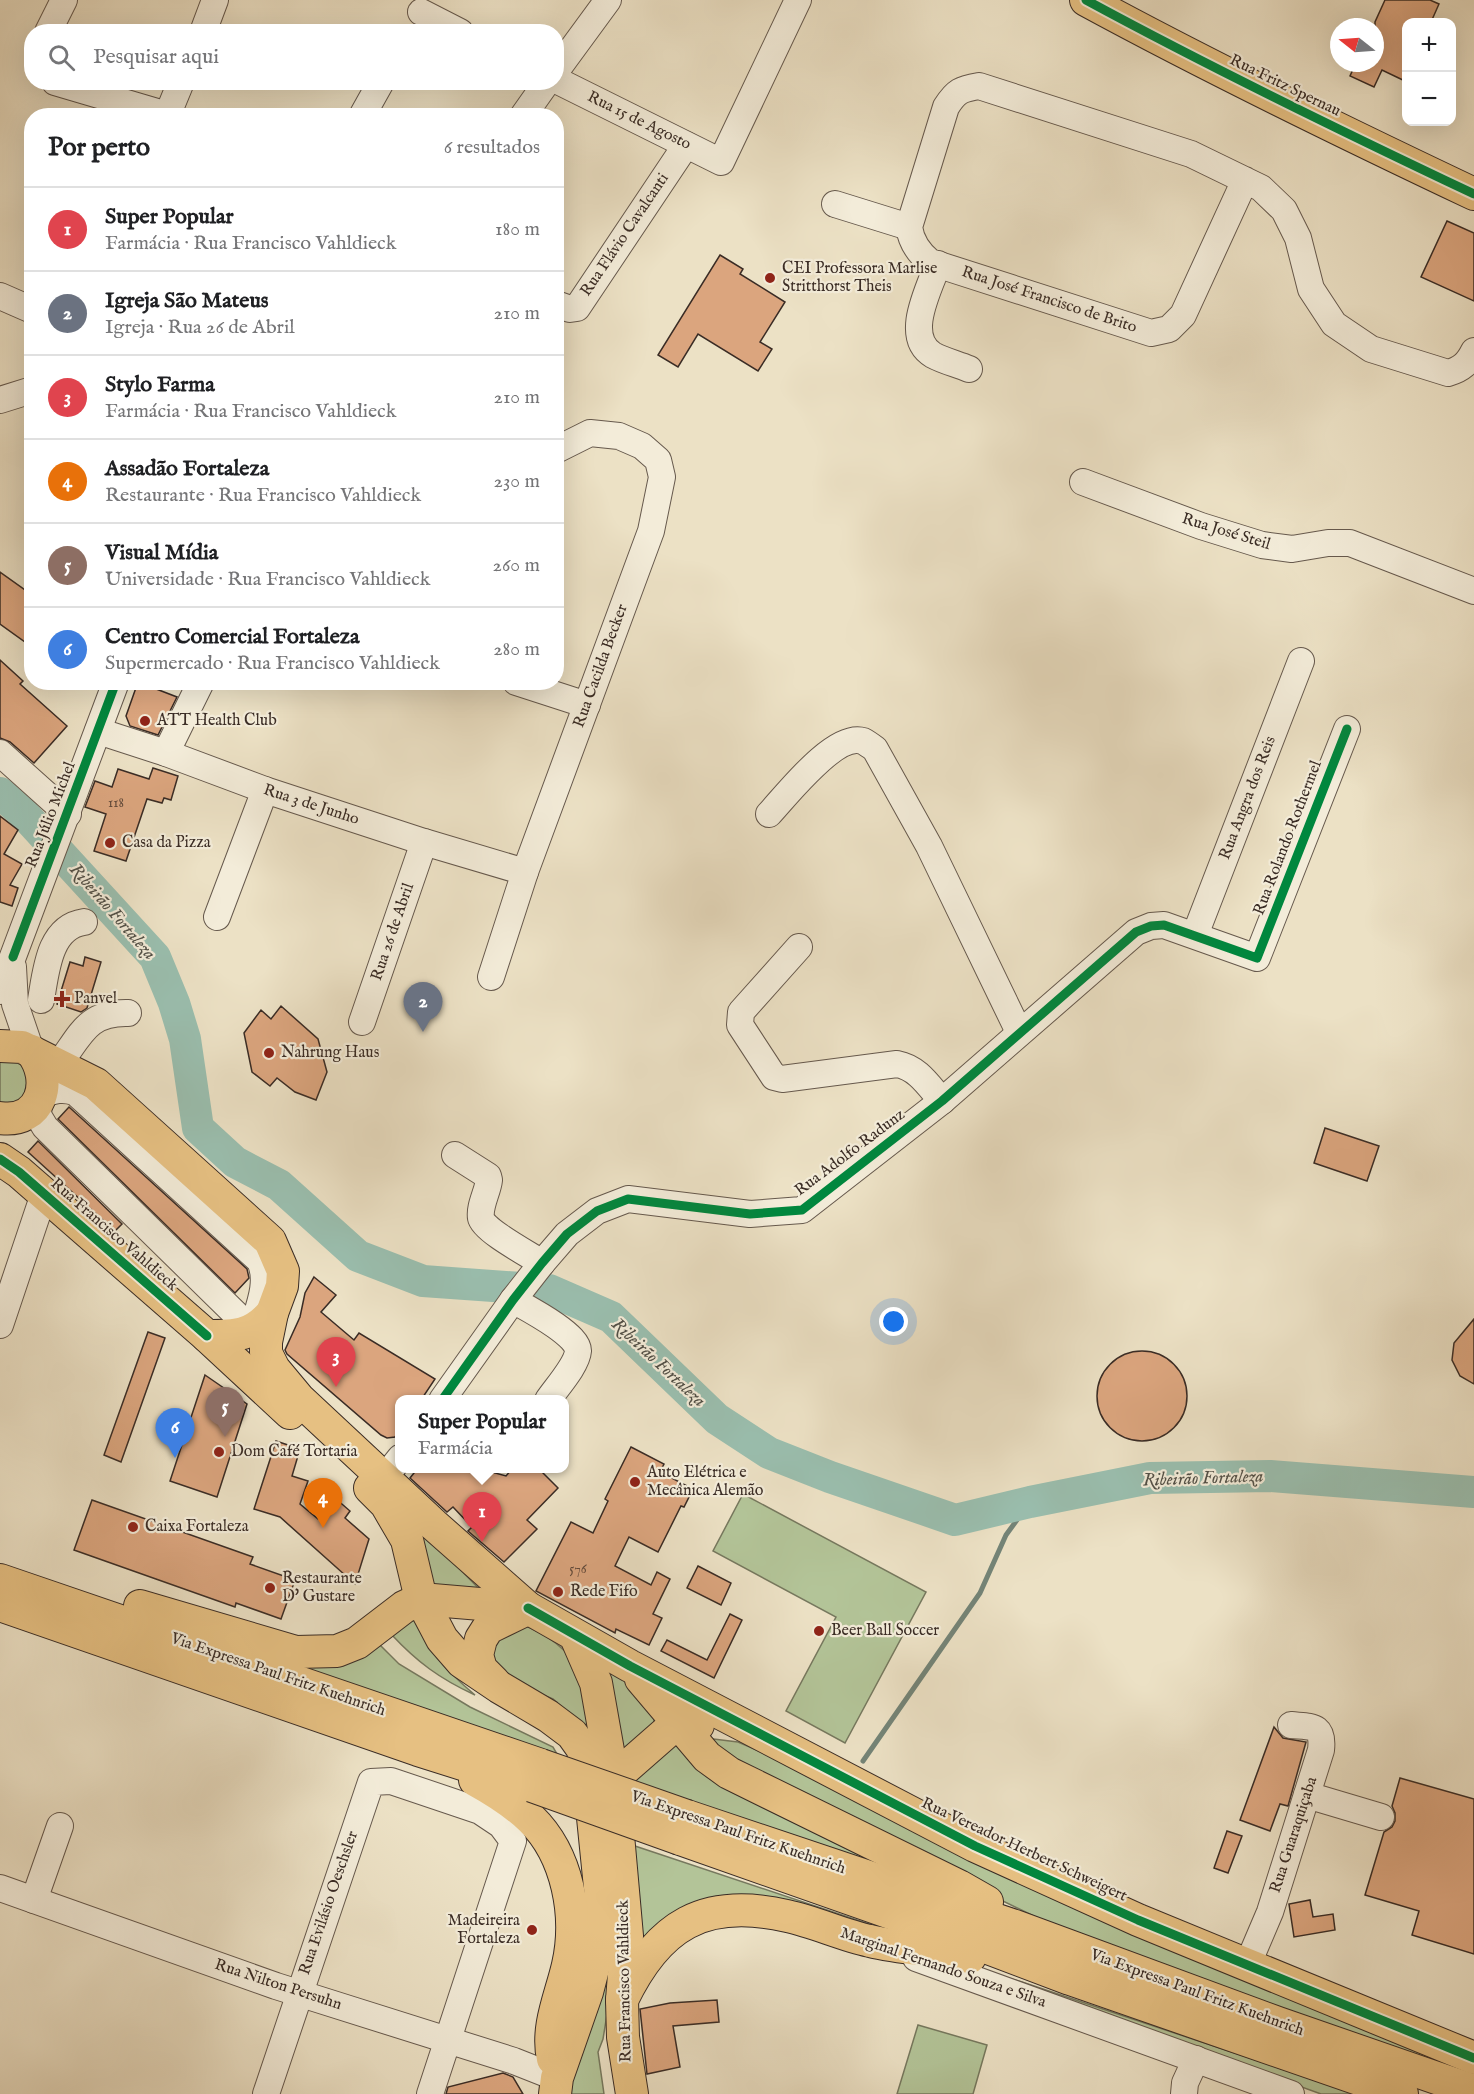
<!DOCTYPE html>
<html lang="pt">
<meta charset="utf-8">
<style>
:root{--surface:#fff;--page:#f2f2f2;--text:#202124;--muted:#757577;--line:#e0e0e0;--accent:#0f766e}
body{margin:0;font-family:"IM FELL English",serif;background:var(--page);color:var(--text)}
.controls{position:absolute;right:18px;top:18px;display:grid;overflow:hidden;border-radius:12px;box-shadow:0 6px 24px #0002}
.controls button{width:54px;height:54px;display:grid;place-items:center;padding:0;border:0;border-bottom:2px solid var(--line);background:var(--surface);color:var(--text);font:30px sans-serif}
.compass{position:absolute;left:1330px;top:18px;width:54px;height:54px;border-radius:50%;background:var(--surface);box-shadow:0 6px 24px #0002;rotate:287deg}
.you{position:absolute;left:894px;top:1322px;width:21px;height:21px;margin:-15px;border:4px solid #fff;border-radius:50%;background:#1a73e8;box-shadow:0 0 0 9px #1a73e833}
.badge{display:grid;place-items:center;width:39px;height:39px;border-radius:50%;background:var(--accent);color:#fff;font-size:20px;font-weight:700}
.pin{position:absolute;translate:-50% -50px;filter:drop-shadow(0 2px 3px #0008)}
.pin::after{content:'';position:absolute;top:32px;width:21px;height:18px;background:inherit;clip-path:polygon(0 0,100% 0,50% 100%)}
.popup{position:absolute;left:395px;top:1395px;width:174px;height:78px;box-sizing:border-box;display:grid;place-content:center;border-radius:12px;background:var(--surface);filter:drop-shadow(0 2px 4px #0005);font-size:20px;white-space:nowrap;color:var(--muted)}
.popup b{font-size:22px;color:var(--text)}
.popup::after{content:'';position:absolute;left:50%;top:100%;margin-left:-12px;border:12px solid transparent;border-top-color:var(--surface)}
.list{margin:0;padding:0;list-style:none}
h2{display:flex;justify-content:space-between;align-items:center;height:78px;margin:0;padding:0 24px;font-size:26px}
h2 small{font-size:20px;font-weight:400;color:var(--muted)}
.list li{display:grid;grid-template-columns:39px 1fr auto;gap:18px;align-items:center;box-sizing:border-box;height:84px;padding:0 24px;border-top:2px solid var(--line)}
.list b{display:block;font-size:22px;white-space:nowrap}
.list p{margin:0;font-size:20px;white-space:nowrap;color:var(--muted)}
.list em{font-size:20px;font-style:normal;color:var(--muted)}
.icon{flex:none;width:33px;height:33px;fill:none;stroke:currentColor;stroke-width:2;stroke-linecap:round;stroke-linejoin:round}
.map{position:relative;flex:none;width:1474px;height:2094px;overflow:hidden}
.search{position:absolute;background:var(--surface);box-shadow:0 6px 24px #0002;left:24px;top:24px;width:540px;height:66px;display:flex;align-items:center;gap:15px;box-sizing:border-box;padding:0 21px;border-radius:24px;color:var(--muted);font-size:22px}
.panel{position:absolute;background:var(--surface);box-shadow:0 6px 24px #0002;left:24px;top:108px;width:540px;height:582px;border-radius:24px}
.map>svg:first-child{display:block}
</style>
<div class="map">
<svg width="1474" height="2094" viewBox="0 0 1474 2094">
<rect width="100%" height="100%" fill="#ece1c5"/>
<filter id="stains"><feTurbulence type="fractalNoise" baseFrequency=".00333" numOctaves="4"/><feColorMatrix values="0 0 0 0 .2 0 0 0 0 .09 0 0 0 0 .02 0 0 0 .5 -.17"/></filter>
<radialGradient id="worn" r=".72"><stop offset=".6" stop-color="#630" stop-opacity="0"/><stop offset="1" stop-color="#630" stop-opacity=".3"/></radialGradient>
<g fill="#b3c498" stroke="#76785e" stroke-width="1.5">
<path d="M10 1056 30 1068 23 1102 0 1106V1057Z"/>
<path d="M743 1494 926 1592 845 1743 786 1711 836 1617 713 1551Z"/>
<path d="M411 1519 489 1599 434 1596Z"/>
<path d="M109 1607 270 1654 378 1643 399 1664 470 1707 553 1747 564 1766Z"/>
<path d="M405 1620H414C433 1655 444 1669 475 1695 440 1679 417 1662 391 1634Z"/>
<path d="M520 1624C546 1633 568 1649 581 1673 587 1684 592 1731 594 1747L573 1717 553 1699 523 1687 491 1663 493 1639Z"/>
<path d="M600 1667 633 1684 654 1713V1725L617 1761Z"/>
<path d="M697 1737 738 1742 766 1754 1474 2067V2079L1044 1921 886 1844Z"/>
<path d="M675 1743 685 1746C697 1773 707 1778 732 1792L923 1886 630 1782Z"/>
<path d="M629 1844 893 1932 774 1903 637 1949Z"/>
<path d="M616 1959 603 2039 598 2052 604 2094H565L594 1994Z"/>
<path d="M976 1969 1022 1982 1357 2094H1321Z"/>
<path d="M918 2025 987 2045 973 2094H897Z"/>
</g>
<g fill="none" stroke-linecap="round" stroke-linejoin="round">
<path stroke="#748477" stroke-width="5" d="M863 1761 980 1593 1006 1535 1030 1502"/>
<path stroke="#9abeae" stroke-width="32" d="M0 793 24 814 155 957 174 1003 185 1039 198 1128 235 1162 279 1185 358 1256 423 1281 549 1290 611 1317 717 1419 769 1453 830 1477 955 1520 1030 1502 1150 1478 1270 1476 1474 1492"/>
</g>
<g fill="#dba57e" stroke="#3a2c25" stroke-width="1.5">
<path d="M1385 0H1430L1439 4 1431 22H1407V82L1382 70 1374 87 1350 76 1356 63H1375V22Z"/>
<path d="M1447 221 1474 233V301L1421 277Z"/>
<path d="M720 255 743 269 740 274 785 302 760 342 772 349 758 371 698 334 678 367 658 355Z"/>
<path d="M0 572 32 595V647L0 624Z"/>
<path d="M0 660 23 681 20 684 67 726 34 763 10 742 0 738Z"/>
<path d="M138 682 177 697 158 735 130 726 126 716Z"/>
<path d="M153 768 178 776 171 800 164 798 162 803 147 799 126 861 94 851 106 814 85 807 95 781 112 787 118 769 149 779Z"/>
<path d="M0 816 18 830 4 854 22 864 10 885 18 888 12 906 0 902Z"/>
<path d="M85 957 101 962 87 1008 81 1012 57 1004 70 962 83 966Z"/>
<path d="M281 1006 318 1039 327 1072 316 1100 295 1092 277 1078 270 1086 252 1072 244 1033 261 1010 271 1019Z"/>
<path d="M69 1107 247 1269 249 1278 235 1293 58 1119Z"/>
<path d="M1325 1128 1379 1146 1367 1181 1314 1163Z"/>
<path d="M38 1141 122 1224 115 1231 28 1152Z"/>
<path d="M314 1277 336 1295 321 1312 354 1340 359 1333 435 1379 421 1400H399V1431L395 1437 387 1438 381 1435 287 1354 285 1350 300 1317 305 1293Z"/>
<path d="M1474 1319V1384L1460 1376 1452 1360 1454 1343Z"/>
<path d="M148 1332 165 1338 121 1462 104 1455Z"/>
<circle cx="1142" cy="1396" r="45"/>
<path d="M205 1375 247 1404 217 1497 170 1481Z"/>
<path d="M276 1441 300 1449 292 1476 308 1481 300 1504 318 1519 335 1498 350 1511 345 1518 369 1539 355 1584 280 1517 254 1509Z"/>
<path d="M631 1447 664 1464 660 1472 693 1489 684 1507 681 1506 658 1552 629 1537 615 1566 651 1585 657 1572 670 1579 653 1614 662 1618 649 1645 616 1629 615 1633 536 1591 571 1522 593 1533 608 1501 605 1499Z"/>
<path d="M418 1468H477L506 1476 513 1468H538L558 1488 527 1520 537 1529 504 1562 468 1531 472 1527 453 1507 447 1512 410 1478Z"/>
<path d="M92 1500 253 1557 250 1564 295 1580 281 1619 236 1603 235 1607 74 1550Z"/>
<path d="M698 1566 731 1583 721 1605 687 1588Z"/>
<path d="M730 1614 742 1620 714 1678 661 1651 667 1640 707 1660Z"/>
<path d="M1274 1727 1283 1738 1306 1742 1288 1806 1280 1804 1270 1831 1240 1820Z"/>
<path d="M1400 1778 1474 1799V1954L1412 1935 1419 1911 1365 1895 1384 1832 1392 1827 1395 1821V1813L1392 1806Z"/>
<path d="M1227 1831 1242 1836 1228 1873 1214 1868Z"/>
<path d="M1310 1900 1313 1917 1333 1914 1335 1930 1294 1937 1289 1904Z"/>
<path d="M717 2000 719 2022 673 2026 680 2067 647 2074 640 2009 670 2003Z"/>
<path d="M503 2073 513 2077 523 2094H446L448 2087Z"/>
</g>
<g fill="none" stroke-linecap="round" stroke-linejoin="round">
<defs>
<g id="minor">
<path d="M421 12 460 32"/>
<path d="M48 32 64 0"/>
<path d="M203 32 215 0"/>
<path d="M556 71 608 0"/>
<path d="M556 80 721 162 798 0"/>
<path d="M55 82 167 115"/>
<path d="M167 116 181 82"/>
<path d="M362 116 381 82"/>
<path d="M523 116 547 82"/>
<path d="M1245 180 1183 315 1169 329 1151 333 930 262C919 253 911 241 909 227L946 107C956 91 961 89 979 86L1191 154 1261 188 1284 210 1298 238 1311 289 1334 324 1371 349 1448 373C1462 369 1468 363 1474 351"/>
<path d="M835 204 909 227"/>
<path d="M938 264C929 289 903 337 933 355 944 361 957 364 969 369"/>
<path d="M0 296 32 310"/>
<path d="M556 304 570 309 577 308 686 145"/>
<path d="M0 400 32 390"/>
<path d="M1083 482 1201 526 1262 545 1292 549 1328 543H1350L1474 591"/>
<path d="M516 682 587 705"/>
<path d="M98 731 166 753 265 790 424 842 525 872"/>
<path d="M0 753 68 814"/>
<path d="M166 753 201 682"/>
<path d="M769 814C786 796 835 732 863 741 867 743 871 746 875 749L929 846 1019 1032"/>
<path d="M217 917 265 790"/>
<path d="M1195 935 1301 661"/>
<path d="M799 947 741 1012 740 1025 774 1077 782 1079 897 1064C918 1068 928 1085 942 1101"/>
<path d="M13 967 15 1004 31 1051"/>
<path d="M491 977 525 872 651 531 662 477 658 460 642 446 619 436 590 433 556 450"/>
<path d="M0 991 116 682"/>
<path d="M41 1000C46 971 49 927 84 922"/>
<path d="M362 1022 424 842"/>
<path d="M59 1064C81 1035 87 1012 128 1013"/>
<path d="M42 1095C54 1090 62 1088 75 1092L260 1261C270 1283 258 1308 252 1330"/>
<path d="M37 1104 39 1117 45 1127 252 1330 263 1340"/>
<path d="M455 1155 488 1176 489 1180C488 1191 479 1206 481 1218 483 1230 530 1255 542 1263"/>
<path d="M513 1300C527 1308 579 1335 578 1351 577 1365 556 1388 548 1400"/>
<path d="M0 1325 44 1194"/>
<path d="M442 1400 513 1300 542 1263 567 1234 597 1211 628 1199 750 1214 802 1210 942 1101 1136 932 1151 926 1164 925 1257 958 1347 729"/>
<path d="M384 1478 400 1458"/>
<path d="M1307 1795 1381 1817"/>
<path d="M0 1888 276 1986 514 2061 557 2078"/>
<path d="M34 1900 60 1826"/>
<path d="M916 1958 1291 2094"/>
<path d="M1247 1966 1270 1912 1321 1750C1324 1724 1311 1727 1291 1725"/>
<path d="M266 2094 371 1782 391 1781 480 1811 501 1825 513 1841 430 2094"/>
<path d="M1184 2094 1185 2083 1196 2059"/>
</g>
<g id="major">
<path d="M1086 0C1213 69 1343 132 1474 194"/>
<path d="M0 1046 22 1047 96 1084 270 1241 283 1271 282 1286 272 1313 266 1342V1353L274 1369 299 1399 434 1525 528 1608 630 1666 975 1846 1138 1920 1474 2058"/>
<path d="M0 1118C42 1124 54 1080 31 1051"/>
<path d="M0 1159 19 1172 207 1336 290 1413"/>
<path d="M207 1336C236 1336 252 1336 272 1313"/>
<path d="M370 1488 386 1504 407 1540 421 1599 442 1639 462 1662 499 1687 548 1716 572 1734 582 1748 588 1768 603 1917 601 1938 587 1992 557 2078 555 2094"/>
<path d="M0 1580 541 1765"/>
<path d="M0 1605 418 1750 532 1786"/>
<path d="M140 1606 296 1652 337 1651 357 1643 404 1607 421 1599 528 1608"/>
<path d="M576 1637 596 1683 613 1779 627 1936 622 2000 623 2037 632 2094"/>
<path d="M641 1679 707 1757 729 1773 959 1886 987 1902"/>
<path d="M494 1682 481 1669 477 1655 481 1639 488 1628 527 1609"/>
<path d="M613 1779 677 1723 698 1725"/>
<path d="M475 1780C495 1791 514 1803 531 1819 568 1855 579 1916 568 1965 561 1996 546 2026 553 2059"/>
<path d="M687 1816 1015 1926 1278 2023 1474 2091"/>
<path d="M680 1839 959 1937 1070 1979 1402 2094"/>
<path d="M622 2000C658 1925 704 1897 787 1916 815 1922 842 1935 870 1941 903 1949 937 1950 970 1957"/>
</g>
</defs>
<use href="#minor" stroke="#66594d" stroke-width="28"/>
<use href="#major" stroke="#3a2c25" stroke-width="34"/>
<use href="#minor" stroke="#f3ecd9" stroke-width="26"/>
<use href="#major" stroke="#e6c082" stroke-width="32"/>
<defs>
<g id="major-bridge">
<path d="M541 1765 687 1816"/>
<path d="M532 1786 680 1839"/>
</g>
</defs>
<use href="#major-bridge" stroke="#3a2c25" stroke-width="34" stroke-linecap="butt"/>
<use href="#major-bridge" stroke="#e6c082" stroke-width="32"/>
<defs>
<g id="cycleway">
<path d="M1086 0C1213 69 1343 132 1474 194"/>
<path d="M13 957 116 682"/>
<path d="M0 1159 19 1172 207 1336"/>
<path d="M442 1400 513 1300 542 1263 567 1234 597 1211 628 1199 750 1214 802 1210 942 1101 1136 932 1151 926 1164 925 1257 958 1347 729"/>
<path d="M528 1608 630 1666 975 1846 1138 1920 1474 2058"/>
</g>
</defs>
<use href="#cycleway" stroke="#f3ecd9" stroke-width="13"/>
<use href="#cycleway" stroke="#00873e" stroke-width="9"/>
</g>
<g fill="#8f2418" stroke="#f3ecd9" stroke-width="2">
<circle cx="770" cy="278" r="6"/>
<circle cx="145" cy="721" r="6"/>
<circle cx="110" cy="843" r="6"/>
<path d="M59 990h6v6h6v6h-6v6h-6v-6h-6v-6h6z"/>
<circle cx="269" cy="1053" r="6"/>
<circle cx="219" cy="1452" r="6"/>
<circle cx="635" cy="1482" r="6"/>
<circle cx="133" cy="1527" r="6"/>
<circle cx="270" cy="1588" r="6"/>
<circle cx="558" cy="1592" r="6"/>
<circle cx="819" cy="1631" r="6"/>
<circle cx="532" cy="1930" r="6"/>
</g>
<g text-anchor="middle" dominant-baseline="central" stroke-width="4.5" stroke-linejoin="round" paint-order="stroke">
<g font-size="14" fill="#624a3b">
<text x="116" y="803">118</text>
<text x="578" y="1569">576</text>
</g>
<g font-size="16" fill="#3a2c25" stroke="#f3ecd9">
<text transform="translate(1285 86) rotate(26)">Rua Fritz Spernau</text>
<text transform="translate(639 121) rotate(26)">Rua 15 de Agosto</text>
<text transform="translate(625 235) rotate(-56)">Rua Flávio Cavalcanti</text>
<text transform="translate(1049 300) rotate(18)">Rua José Francisco de Brito</text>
<text transform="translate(1226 532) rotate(17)">Rua José Steil</text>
<text transform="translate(601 666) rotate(-70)">Rua Cacilda Becker</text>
<text transform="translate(1248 798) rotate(-69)">Rua Angra dos Reis</text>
<text transform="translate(311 805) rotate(18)">Rua 3 de Junho</text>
<text transform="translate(51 815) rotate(-69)">Rua Júlio Michel</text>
<text transform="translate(1288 838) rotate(-69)">Rua Rolando Rothermel</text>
<text transform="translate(393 932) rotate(-71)">Rua 26 de Abril</text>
<text transform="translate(850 1153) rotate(-37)">Rua Adolfo Radunz</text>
<text transform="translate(114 1235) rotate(41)">Rua Francisco Vahldieck</text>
<text transform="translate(278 1675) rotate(19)">Via Expressa Paul Fritz Kuehnrich</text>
<text transform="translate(738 1833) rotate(19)">Via Expressa Paul Fritz Kuehnrich</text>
<text transform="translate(1294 1835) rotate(-72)">Rua Guaraquiçaba</text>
<text transform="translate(1024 1850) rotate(25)">Rua Vereador Herbert Schweigert</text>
<text transform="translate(329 1903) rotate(-71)">Rua Evilásio Oeschsler</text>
<text transform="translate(943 1968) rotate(19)">Marginal Fernando Souza e Silva</text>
<text transform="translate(625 1981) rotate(-91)">Rua Francisco Vahldieck</text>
<text transform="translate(278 1985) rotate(18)">Rua Nilton Persuhn</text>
<text transform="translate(1197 1993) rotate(20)">Via Expressa Paul Fritz Kuehnrich</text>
</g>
<g font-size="16" fill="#3a2c25" stroke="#f3ecd9" text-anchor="start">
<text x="782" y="269">CEI Professora Marlise<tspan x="782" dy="18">Stritthorst Theis</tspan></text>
<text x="157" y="721">ATT Health Club</text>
<text x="122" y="843">Casa da Pizza</text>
<text x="74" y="999">Panvel</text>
<text x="281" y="1053">Nahrung Haus</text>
<text x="231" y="1452">Dom Café Tortaria</text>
<text x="647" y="1473">Auto Elétrica e<tspan x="647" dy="18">Mecânica Alemão</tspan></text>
<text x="145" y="1527">Caixa Fortaleza</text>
<text x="282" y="1579">Restaurante<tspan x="282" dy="18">D' Gustare</tspan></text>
<text x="570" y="1592">Rede Fifo</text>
<text x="831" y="1631">Beer Ball Soccer</text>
<text x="520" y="1921" text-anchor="end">Madeireira<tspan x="520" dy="18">Fortaleza</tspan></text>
</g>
<g font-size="18" font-style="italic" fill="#525047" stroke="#f3ecd9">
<text transform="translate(112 912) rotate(49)">Ribeirão Fortaleza</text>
<text transform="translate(658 1363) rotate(43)">Ribeirão Fortaleza</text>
<text transform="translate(1203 1479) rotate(-2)">Ribeirão Fortaleza</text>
</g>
</g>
<rect width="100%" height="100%" filter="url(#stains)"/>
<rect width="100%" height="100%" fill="url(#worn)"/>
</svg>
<div class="controls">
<button>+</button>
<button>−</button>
</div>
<svg class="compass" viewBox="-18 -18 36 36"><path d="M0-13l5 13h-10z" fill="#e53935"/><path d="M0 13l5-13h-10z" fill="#757577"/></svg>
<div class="you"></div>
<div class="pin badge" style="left:482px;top:1542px;background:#e0444e">1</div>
<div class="popup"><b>Super Popular</b>Farmácia</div>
<div class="pin badge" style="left:423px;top:1032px;background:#6b7280">2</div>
<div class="pin badge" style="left:336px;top:1387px;background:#e0444e">3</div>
<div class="pin badge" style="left:323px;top:1528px;background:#e8710a">4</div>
<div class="pin badge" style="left:225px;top:1437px;background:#8d6e63">5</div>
<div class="pin badge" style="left:175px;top:1458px;background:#3f7fe0">6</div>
<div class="search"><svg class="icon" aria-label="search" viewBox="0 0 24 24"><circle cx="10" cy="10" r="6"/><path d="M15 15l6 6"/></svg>Pesquisar aqui</div>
<section class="panel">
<h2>Por perto<small>6 resultados</small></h2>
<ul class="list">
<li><span class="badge" style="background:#e0444e">1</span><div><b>Super Popular</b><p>Farmácia · Rua Francisco Vahldieck</p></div><em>180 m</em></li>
<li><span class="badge" style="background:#6b7280">2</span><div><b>Igreja São Mateus</b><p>Igreja · Rua 26 de Abril</p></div><em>210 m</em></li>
<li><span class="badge" style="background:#e0444e">3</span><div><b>Stylo Farma</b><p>Farmácia · Rua Francisco Vahldieck</p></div><em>210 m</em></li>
<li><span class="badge" style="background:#e8710a">4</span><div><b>Assadão Fortaleza</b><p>Restaurante · Rua Francisco Vahldieck</p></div><em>230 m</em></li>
<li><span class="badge" style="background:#8d6e63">5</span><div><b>Visual Mídia</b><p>Universidade · Rua Francisco Vahldieck</p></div><em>260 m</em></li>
<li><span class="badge" style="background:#3f7fe0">6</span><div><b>Centro Comercial Fortaleza</b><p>Supermercado · Rua Francisco Vahldieck</p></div><em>280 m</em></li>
</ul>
</section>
</div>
